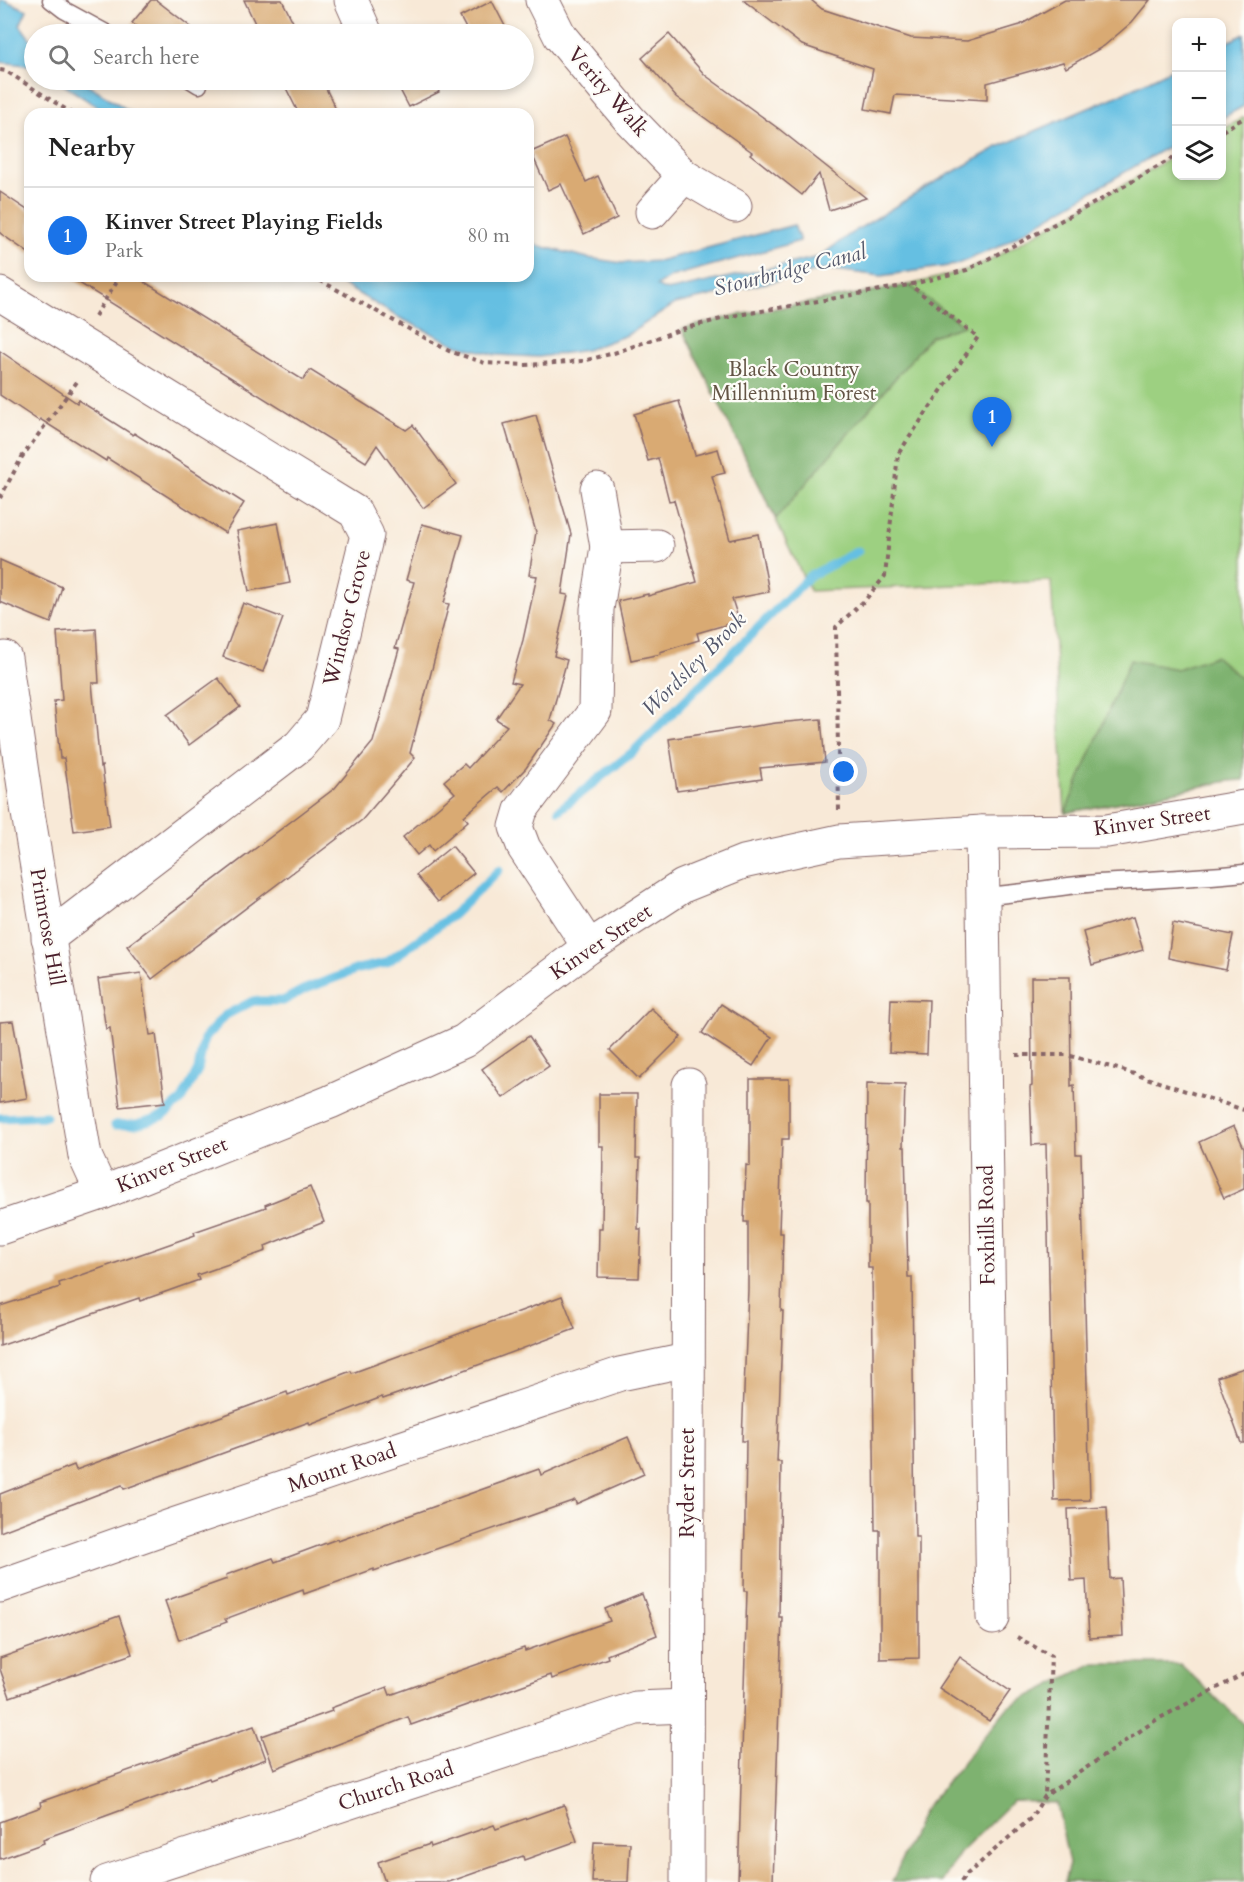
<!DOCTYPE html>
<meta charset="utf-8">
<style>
:root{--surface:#fff;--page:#f6f6f6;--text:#222;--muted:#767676;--line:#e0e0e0;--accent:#1a73e8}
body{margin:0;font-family:Cardo,serif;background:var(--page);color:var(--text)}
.controls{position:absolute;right:18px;top:18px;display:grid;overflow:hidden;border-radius:12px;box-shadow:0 3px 9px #0003}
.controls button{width:54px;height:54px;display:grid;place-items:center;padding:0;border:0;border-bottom:2px solid var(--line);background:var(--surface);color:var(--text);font:30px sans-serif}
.you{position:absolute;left:844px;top:772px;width:21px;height:21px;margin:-15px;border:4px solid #fff;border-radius:50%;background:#1a73e8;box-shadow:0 0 0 9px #1a73e833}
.badge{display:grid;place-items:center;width:39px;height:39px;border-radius:50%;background:var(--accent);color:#fff;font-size:20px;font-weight:700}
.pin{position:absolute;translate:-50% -50px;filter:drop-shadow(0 2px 3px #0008)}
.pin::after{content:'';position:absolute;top:32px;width:21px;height:18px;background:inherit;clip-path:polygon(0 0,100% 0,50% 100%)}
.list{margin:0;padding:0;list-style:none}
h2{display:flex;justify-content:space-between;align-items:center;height:78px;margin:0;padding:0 24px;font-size:26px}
h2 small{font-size:20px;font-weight:400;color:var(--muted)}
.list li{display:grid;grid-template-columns:39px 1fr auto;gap:18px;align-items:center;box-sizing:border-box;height:96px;padding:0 24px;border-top:2px solid var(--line)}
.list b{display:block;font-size:22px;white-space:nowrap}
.list p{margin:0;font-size:20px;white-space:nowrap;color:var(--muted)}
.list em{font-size:20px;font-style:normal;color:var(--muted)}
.icon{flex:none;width:33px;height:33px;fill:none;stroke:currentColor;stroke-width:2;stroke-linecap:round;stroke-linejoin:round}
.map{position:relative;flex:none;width:1244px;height:1882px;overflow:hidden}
.search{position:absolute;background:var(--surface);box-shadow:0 3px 9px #0003;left:24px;top:24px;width:510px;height:66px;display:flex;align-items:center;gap:15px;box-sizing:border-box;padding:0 21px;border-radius:33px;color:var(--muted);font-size:22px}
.panel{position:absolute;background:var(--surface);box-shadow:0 3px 9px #0003;left:24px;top:108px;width:510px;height:174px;border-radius:18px}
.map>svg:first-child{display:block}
</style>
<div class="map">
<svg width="1244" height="1882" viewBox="0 0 1244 1882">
<rect width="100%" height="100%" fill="#fdfcf7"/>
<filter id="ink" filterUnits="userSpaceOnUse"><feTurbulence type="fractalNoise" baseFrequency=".0167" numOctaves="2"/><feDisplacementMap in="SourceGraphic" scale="12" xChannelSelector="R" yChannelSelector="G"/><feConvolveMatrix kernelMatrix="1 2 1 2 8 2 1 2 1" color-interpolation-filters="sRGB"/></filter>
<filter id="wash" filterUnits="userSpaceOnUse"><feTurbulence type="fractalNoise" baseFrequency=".008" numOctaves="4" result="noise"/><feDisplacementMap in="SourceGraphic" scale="24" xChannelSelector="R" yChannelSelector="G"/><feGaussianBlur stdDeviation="1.35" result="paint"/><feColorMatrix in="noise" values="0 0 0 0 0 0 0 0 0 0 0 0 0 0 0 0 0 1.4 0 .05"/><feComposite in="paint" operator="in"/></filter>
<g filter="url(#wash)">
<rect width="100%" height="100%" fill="#f8e9d7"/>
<path fill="#9dd081" stroke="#747856" stroke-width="1.5" d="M1244 117V779L1228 781 1065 813 1051 581 810 591 706 375 733 316 909 285 967 270 990 260 1176 155V176H1222V130Z"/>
<g fill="#7eb26f" stroke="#64684d" stroke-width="1.5">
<path d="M909 285 964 326 931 336 776 519 682 329 733 316Z"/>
<path d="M1215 656 1244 681V780L1228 781 1065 813 1130 660 1177 669Z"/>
<path d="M1092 1664H1180L1244 1724V1882H1064L1069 1864 1057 1803 1013 1801 960 1853 942 1882H892L923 1811 1008 1707Z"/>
</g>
<g fill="#65bfe2" stroke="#586f86" stroke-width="1.5">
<path d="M0 0H4L27 10 20 25 34 44V66L0 62Z"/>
<path d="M1244 34V106L1222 118V45Z"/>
<path d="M1176 67V142L998 247 955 265 881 276 827 269 675 304 627 335 586 350 539 357 495 355 454 344 398 317 328 276H528V243L588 258 622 263 658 261 794 225 800 241 670 277 657 286 662 289 672 290 819 257 850 234 930 185 998 147 1119 95Z"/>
<path d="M56 80H81L134 114H108Z"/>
</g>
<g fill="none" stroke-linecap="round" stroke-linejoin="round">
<g stroke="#65bfe2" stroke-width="9">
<path d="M559 810 634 751 810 576 858 551"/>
<path d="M0 1118 46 1116"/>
<path d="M115 1125 137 1124 163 1116 182 1100 198 1070 204 1039 224 1016 253 1001H283L303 990 358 969 386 963 453 915 499 870"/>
</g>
</g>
<g id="blocks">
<g fill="#d9aa73">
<path d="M151 0H156L200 34H146L132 23Z"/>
<path d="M244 0H282L299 34H260Z"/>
<path d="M743 0H811L822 9 911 38 967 41 1020 25 1065 0H1150L1132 22 1104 46 1066 68 1063 62 987 83V100L895 95 891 114 865 109 873 69 802 45Z"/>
<path d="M492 1 509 34H469L460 17Z"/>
<path d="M669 34 705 75 779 129 866 198 829 210 819 174 802 195 750 154 752 152 676 97 642 58Z"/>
<path d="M282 80H322L338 114H299Z"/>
<path d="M395 80H433L439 92 409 107Z"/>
<path d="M565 137 586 182 598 176 617 218 584 234 561 184 548 190 531 152Z"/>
<path d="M0 192 30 212V254L0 233Z"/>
<path d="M68 276H135L303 380 310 370 406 430 413 425 456 484 423 508 377 445 366 462Z"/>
<path d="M0 351 77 403 78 400 133 435 134 433 244 503 225 533 107 458 106 461 40 419 39 421 0 395Z"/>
<path d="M679 401 695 455 718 449 725 473 712 476 730 540 758 534 769 592 732 599 739 621 697 633 699 640 660 652 661 654 631 660 618 601 648 594V596L697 582 674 500 669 501 658 458 648 461 634 414Z"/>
<path d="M536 415 571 534 562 594 568 595 554 656 567 660 550 720 556 724 526 768 503 792 498 787 464 816 468 821 433 851 429 845 417 855 403 837 455 793 444 781 464 764 468 768 507 726 496 719 520 684 511 682 523 640 537 576 529 575 536 532 504 424Z"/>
<path d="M278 523 290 583 249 591 237 531Z"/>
<path d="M422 524 463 535 444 603 449 604 410 753 415 758 362 820 152 979 127 946 335 788 373 742 399 649 395 648 414 582 406 580Z"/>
<path d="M0 560 62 587 51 623 0 602Z"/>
<path d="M243 603 283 618 263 672 223 657Z"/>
<path d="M96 629 99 683H92L100 767 102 766 110 826 74 831 64 758H60L54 701 62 700 57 632Z"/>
<path d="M218 678 240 707 189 745 167 715Z"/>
<path d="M821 719 825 762 760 768 762 779 677 791 669 739 776 723Z"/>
<path d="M452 846 474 873 438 902 416 875Z"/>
<path d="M1133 917 1143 950 1092 965 1083 932Z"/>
<path d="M1173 923 1233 935 1226 970 1168 958Z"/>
<path d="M141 973 150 1035 156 1034 165 1102 120 1107 110 1028 106 1029 98 979Z"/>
<path d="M1031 977H1070L1071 1086 1074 1085 1076 1154H1081L1090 1500 1054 1501 1046 1144 1032 1145 1030 1087 1032 1086Z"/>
<path d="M891 999 929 1000 927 1054 889 1052Z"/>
<path d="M721 1004 772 1037 753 1066 702 1033Z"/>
<path d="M651 1008 681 1037 639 1079 610 1050Z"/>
<path d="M13 1021 27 1098 0 1103V1022Z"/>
<path d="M529 1036 549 1066 503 1098 482 1069Z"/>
<path d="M750 1079H789V1139H782L779 1233H783L781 1311H783L777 1462H781L779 1617H782L773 1882H738L747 1591H744L746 1441H742L748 1289V1222H744L746 1165 750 1166Z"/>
<path d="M867 1083 905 1084 903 1147H905L908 1277H912L915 1537H919V1658L880 1659V1530H875L872 1268H868V1203H866Z"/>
<path d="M599 1094H637L636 1158H640L638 1229H641L639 1278 598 1277 599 1228H602L603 1146H599Z"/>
<path d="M1234 1126 1244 1148V1189L1224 1198 1199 1142Z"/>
<path d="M310 1187 324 1222 265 1246 266 1251 197 1275 199 1280 140 1301 139 1298 0 1346V1306L60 1287 59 1283 195 1235 194 1232 266 1207 265 1205Z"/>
<path d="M562 1296 575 1329 454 1374 383 1399 382 1397 310 1425 309 1422 124 1489 122 1485 0 1532V1494L74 1465 76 1470 287 1392 288 1395 351 1371 352 1373Z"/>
<path d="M1244 1368V1443H1241L1217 1377Z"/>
<path d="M628 1437 644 1474 576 1504 575 1500 374 1571V1569L304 1594 303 1590 225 1619 227 1622 179 1640 165 1601 227 1579 226 1575 273 1558 275 1562 337 1539 338 1541 539 1469 541 1475Z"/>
<path d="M1107 1507 1110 1579 1120 1578 1123 1636 1089 1638 1086 1580 1071 1581 1068 1509Z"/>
<path d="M642 1594 657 1635 607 1655 608 1658 552 1679 551 1675 411 1725 408 1717 274 1769 262 1736 332 1711 331 1708 387 1687 390 1695 524 1648 525 1651 610 1621 605 1609Z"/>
<path d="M119 1616 132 1654 10 1697 0 1669V1658Z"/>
<path d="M960 1657 1010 1691 989 1721 939 1688Z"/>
<path d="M254 1726 266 1759 210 1780 209 1778 43 1839 44 1843 0 1859V1822L41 1807 40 1802Z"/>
<path d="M564 1805 577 1841 524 1860 523 1856 449 1882H385L378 1862 430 1844 431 1847 494 1825 496 1829Z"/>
<path d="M594 1842 630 1843 628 1882H592Z"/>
</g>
</g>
</g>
<g filter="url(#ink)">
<use href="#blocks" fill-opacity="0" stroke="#876667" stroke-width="1.5"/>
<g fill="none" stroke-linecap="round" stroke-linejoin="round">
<defs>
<g id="service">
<path d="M51 0 64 10 108 34"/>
<path d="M191 80 199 85"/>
<path d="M983 896C1021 894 1059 886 1097 883 1146 880 1195 878 1244 873"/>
</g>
<g id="minor">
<path d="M351 0 366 34"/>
<path d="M542 0 560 36 630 120 684 176 735 206"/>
<path d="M652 212 684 176"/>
<path d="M0 294 355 512 367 535 322 719 299 746 48 938"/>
<path d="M597 489 607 547 657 546"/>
<path d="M5 658 27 807 85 1156 102 1193"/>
<path d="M982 832 993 1618"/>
<path d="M589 947 524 848 516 827 521 810 595 711 597 609 607 547"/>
<path d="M0 1228 102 1193 330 1102 464 1041 589 947 683 886 743 862 839 841 982 832 1107 831 1244 807"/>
<path d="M0 1586 173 1525 620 1374 687 1360"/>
<path d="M107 1882 636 1708 687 1706"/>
<path d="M687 1882 689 1085"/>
</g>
</defs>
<use href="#service" stroke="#876667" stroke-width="19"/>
<use href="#minor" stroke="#876667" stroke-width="35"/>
<g stroke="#876667" stroke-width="4" stroke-dasharray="4.5 4.5" stroke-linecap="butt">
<path d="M0 70 6 71 73 114"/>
<path d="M1222 131 1244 118"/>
<path d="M312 276 449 351 485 363 526 365 583 361 614 353 682 329 733 316 909 285 967 270 1102 199 1176 156"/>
<path d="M95 316 120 276"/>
<path d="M0 498 22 457 79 379"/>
<path d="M839 810 836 627 866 599 885 576 898 454 978 337 910 285"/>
<path d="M1016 1055H1067L1122 1070 1244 1110"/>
<path d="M1017 1637 1051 1656 1045 1795"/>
<path d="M961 1882 965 1876 1031 1818 1045 1796 1156 1720 1244 1674"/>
</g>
<use href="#service" stroke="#fff" stroke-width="16"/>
<use href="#minor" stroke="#fff" stroke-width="33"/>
</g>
</g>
<g text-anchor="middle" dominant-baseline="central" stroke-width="4.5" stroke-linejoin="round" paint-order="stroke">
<g font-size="21" fill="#4a1f2b" stroke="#fdfcf7">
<text transform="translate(608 92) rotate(49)">Verity Walk</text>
<text transform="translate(347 618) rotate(-76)">Windsor Grove</text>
<text transform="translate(1152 821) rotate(-8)">Kinver Street</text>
<text transform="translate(47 927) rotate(80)">Primrose Hill</text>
<text transform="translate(601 942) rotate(-34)">Kinver Street</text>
<text transform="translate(172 1165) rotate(-22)">Kinver Street</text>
<text transform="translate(987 1225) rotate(-91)">Foxhills Road</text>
<text transform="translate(342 1468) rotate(-19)">Mount Road</text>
<text transform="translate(687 1483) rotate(-90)">Ryder Street</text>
<text transform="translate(396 1786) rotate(-18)">Church Road</text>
</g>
<g font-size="21" fill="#635445" stroke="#fdfcf7">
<text x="794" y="369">Black Country<tspan x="794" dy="24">Millennium Forest</tspan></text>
</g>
<g font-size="22" font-style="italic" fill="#53576b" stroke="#fdfcf7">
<text transform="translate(790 270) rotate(-14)">Stourbridge Canal</text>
<text transform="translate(694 664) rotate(-45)">Wordsley Brook</text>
</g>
</g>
</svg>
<div class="controls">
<button>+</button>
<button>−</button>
<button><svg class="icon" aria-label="layers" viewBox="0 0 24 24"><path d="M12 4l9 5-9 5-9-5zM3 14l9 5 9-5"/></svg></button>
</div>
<div class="you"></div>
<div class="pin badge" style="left:992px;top:447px">1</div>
<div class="search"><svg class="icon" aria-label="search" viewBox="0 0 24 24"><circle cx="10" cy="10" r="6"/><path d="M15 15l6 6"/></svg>Search here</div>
<section class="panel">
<h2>Nearby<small></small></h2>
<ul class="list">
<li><span class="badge">1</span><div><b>Kinver Street Playing Fields</b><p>Park</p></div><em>80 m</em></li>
</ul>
</section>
</div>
